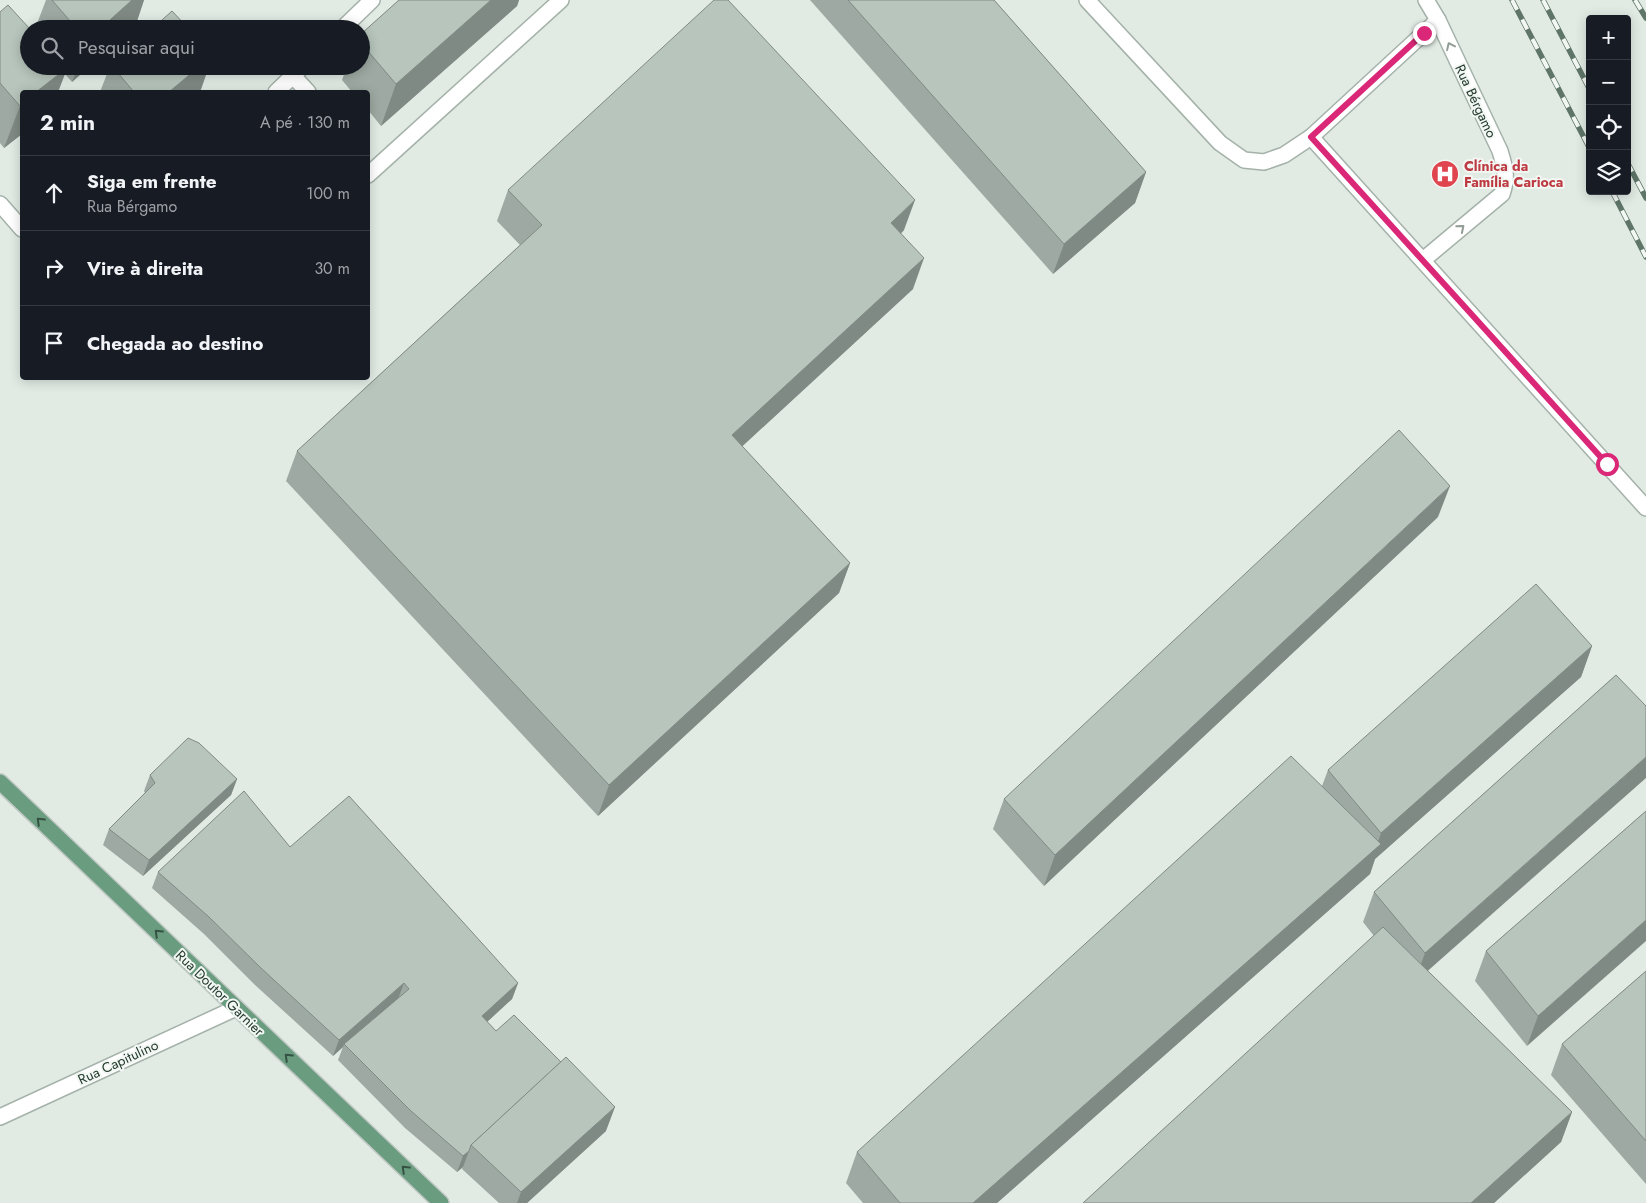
<!DOCTYPE html>
<html lang="pt">
<meta charset="utf-8">
<style>
:root{--surface:#171b24;--page:#242831;--text:#f1f3f6;--muted:#9ea1a6;--line:#363941}
body{margin:0;font-family:Jost,sans-serif;background:var(--page);color:var(--text)}
.controls{position:absolute;right:15px;top:15px;display:grid;overflow:hidden;border-radius:5px;box-shadow:0 2px 12px #0003}
.controls button{width:45px;height:45px;display:grid;place-items:center;padding:0;border:0;border-bottom:1px solid var(--line);background:var(--surface);color:var(--text);font:25px sans-serif}
.stop{position:absolute;width:15px;height:15px;margin:-11px;border:4px solid #db2777;border-radius:50%;background:#fff}
.stop.end{background:#db2777;border-color:#fff;box-shadow:0 1px 5px #0008}
.list{margin:0;padding:0;list-style:none}
h2{display:flex;justify-content:space-between;align-items:center;height:65px;margin:0;padding:0 20px;font-size:21px}
h2 small{font-size:16px;font-weight:400;color:var(--muted)}
.list li{display:grid;grid-template-columns:32px 1fr auto;gap:15px;align-items:center;box-sizing:border-box;height:75px;padding:0 20px;border-top:1px solid var(--line)}
.list b{display:block;font-size:19px;white-space:nowrap}
.list p{margin:0;font-size:16px;white-space:nowrap;color:var(--muted)}
.list em{font-size:16px;font-style:normal;color:var(--muted)}
.icon{flex:none;width:28px;height:28px;fill:none;stroke:currentColor;stroke-width:2;stroke-linecap:round;stroke-linejoin:round}
.map{position:relative;flex:none;width:1646px;height:1203px;overflow:hidden}
.search{position:absolute;background:var(--surface);box-shadow:0 2px 12px #0003;left:20px;top:20px;width:350px;height:55px;display:flex;align-items:center;gap:12px;box-sizing:border-box;padding:0 18px;border-radius:28px;color:var(--muted);font-size:19px}
.panel{position:absolute;background:var(--surface);box-shadow:0 2px 12px #0003;left:20px;top:90px;width:350px;height:290px;border-radius:5px}
.map>svg:first-child{display:block}
</style>
<div class="map">
<svg width="1646" height="1203" viewBox="0 0 1646 1203">
<rect width="100%" height="100%" fill="#e1ebe4"/>
<g fill="none" stroke-linecap="round" stroke-linejoin="round">
<defs>
<g id="minor">
<path d="M1087 0 1220 143 1244 160 1264 162 1284 155 1311 137 1438 20"/>
<path d="M342 29 372 0"/>
<path d="M293 76 308 92"/>
<path d="M276 92 303 66"/>
<path d="M1311 137 1646 508"/>
<path d="M368 175 561 0"/>
<path d="M0 204 22 229"/>
<path d="M1423 260 1502 194C1508 178 1505 167 1500 151L1438 20 1426 0"/>
<path d="M0 1117 236 1008"/>
</g>
<path id="major" d="M0 782 441 1203"/>
</defs>
<use href="#minor" stroke="#a4b2a9" stroke-width="18"/>
<use href="#major" stroke="#c1c8c4" stroke-width="18"/>
<use href="#minor" stroke="#fff" stroke-width="15"/>
<use href="#major" stroke="#6a9c80" stroke-width="15"/>
<defs>
<g id="rail">
<path d="M1512 0 1590 149"/>
<path d="M1543 0 1590 90"/>
<path d="M1635 0 1646 18"/>
<path d="M1627 162 1646 198"/>
<path d="M1612 191 1646 257"/>
</g>
</defs>
<use href="#rail" stroke="#5e7568" stroke-width="5.5"/>
<use href="#rail" stroke="#f2f7f3" stroke-width="4" stroke-dasharray="11" stroke-linecap="butt"/>
</g>
<g fill="#9da9a2">
<path d="M46 0H144L135 27 132 29H35Z"/>
<path d="M399 0H519L517 6 381 126 368 110V92H352L342 80 347 66H361V34Z"/>
<path d="M810 0H994L1146 172 1135 203 1053 274Z"/>
<path d="M0 12 29 66H90L72 82 65 74 58 92H22V134L4 148 0 143Z"/>
<path d="M110 66H209L200 92H100Z"/>
<path d="M508 190 904 230 901 234 913 289 742 446 850 563 839 593 598 816 286 481 297 451 520 245 497 221Z"/>
<path d="M1438 517 1044 886 993 829 1004 799Z"/>
<path d="M1592 646 1581 677 1375 859 1370 874 997 1203H863L846 1183 857 1152 1322 786 1328 770Z"/>
<path d="M1616 675 1428 971 1572 1112 1561 1142 1494 1203H1083L1374 936 1363 922 1374 892Z"/>
<path d="M150 775 237 779 231 795 143 876 103 845 109 829 145 793 144 791Z"/>
<path d="M1646 811 1527 1046 1475 981 1486 951Z"/>
<path d="M290 847 518 983 512 999 487 1022 496 1031 606 1131 527 1203H499L462 1169 463 1167 457 1172 405 1128 338 1060 343 1047 333 1056 255 985 204 934 152 888 158 872Z"/>
<path d="M1646 971V1184L1551 1075 1562 1044Z"/>
</g>
<g fill="#808a84">
<path d="M132 0H144L135 27 132 29H100Z"/>
<path d="M491 0H519L517 6 381 126 396 84Z"/>
<path d="M78 66H90L72 82Z"/>
<path d="M200 66H209L200 92H169Z"/>
<path d="M67 68 58 92H36Z"/>
<path d="M22 104V134L4 148 20 106Z"/>
<path d="M1146 172 1135 203 1053 274 1064 244Z"/>
<path d="M915 200 904 230 879 253 891 223Z"/>
<path d="M924 258 913 289 721 466 732 435Z"/>
<path d="M1450 486 1438 517 1044 886 1055 855Z"/>
<path d="M850 563 839 593 598 816 609 785Z"/>
<path d="M1592 646 1581 677 1375 859 1370 874 997 1203H973L1376 848 1381 833Z"/>
<path d="M1646 757V778L1414 983 1425 953Z"/>
<path d="M237 779 231 795 143 876 149 860Z"/>
<path d="M1646 920V941L1527 1046 1538 1016Z"/>
<path d="M404 983 398 999 344 1044 343 1047 333 1056 339 1040Z"/>
<path d="M518 983 512 999 476 1032 482 1016Z"/>
<path d="M615 1107 606 1131 527 1203H517L521 1192Z"/>
<path d="M1572 1112 1561 1142 1494 1203H1471Z"/>
<path d="M469 1151 463 1167 457 1172 463 1156Z"/>
</g>
<g fill="#b7c5bc" stroke="#808a84">
<path d="M52 0H132L100 29H77Z"/>
<path d="M399 0H491L396 84 361 43V34Z"/>
<path d="M714 0H728L915 200 891 223 924 258 732 435 850 563 609 785 297 451 542 225 508 190Z"/>
<path d="M848 0H994L1146 172 1064 244Z"/>
<path d="M8 5 30 29H29V66H65L67 68 36 92H22V104L20 106 0 83V12Z"/>
<path d="M172 11 189 29H152Z"/>
<path d="M112 66H200L169 92H134Z"/>
<path d="M1399 430 1450 486 1055 855 1004 799Z"/>
<path d="M1536 584 1592 646 1381 833 1328 770Z"/>
<path d="M1616 675 1646 706V757L1425 953 1374 892Z"/>
<path d="M188 738 199 743 237 779 149 860 109 829 155 783 150 775Z"/>
<path d="M1291 756 1381 844 973 1203H900L857 1152Z"/>
<path d="M244 791 290 847 349 796 518 983 482 1016 496 1031 514 1015 561 1062 471 1145 469 1151 463 1156 411 1111 344 1044 409 989 404 983 339 1040 261 968 209 917 158 872Z"/>
<path d="M1646 811V920L1538 1016 1486 951Z"/>
<path d="M1383 927 1572 1112 1471 1203H1083Z"/>
<path d="M1646 971V1141L1562 1044Z"/>
<path d="M566 1057 615 1107 521 1192 471 1145Z"/>
</g>
<defs><path id="oneway-chevron" d="M-2-3.5L2.5 0L-2 3.5" fill="none" stroke-width="1.6" stroke-linecap="round" stroke-linejoin="round" transform="scale(1.25)"/></defs>
<g stroke="#919c96">
<use href="#oneway-chevron" transform="translate(1450 46) rotate(-115)"/>
<use href="#oneway-chevron" transform="translate(1461 228) rotate(-40)"/>
</g>
<g stroke="#355242">
<use href="#oneway-chevron" transform="translate(40 821) rotate(-136)"/>
<use href="#oneway-chevron" transform="translate(158 933) rotate(-136)"/>
<use href="#oneway-chevron" transform="translate(288 1057) rotate(-136)"/>
<use href="#oneway-chevron" transform="translate(405 1169) rotate(-136)"/>
</g>
<g fill="none" stroke-linecap="round" stroke-linejoin="round">
<path stroke="#db2777" stroke-width="6" d="M1424 33 1311 137 1607 464"/>
</g>
<defs>
<symbol id="hospital-disc" viewBox="-11 -11 22 22"><circle r="9.5" fill="#e0444e" stroke="#f2f7f3"/><path d="M-5-5h3v3.5h4V-5h3V5h-3V1.5h-4V5h-3Z" fill="#fff"/></symbol>
</defs>
<g fill-rule="evenodd">
<use href="#hospital-disc" x="1429" y="158" width="32" height="32"/>
</g>
<g text-anchor="middle" dominant-baseline="central" stroke-width="4" stroke-linejoin="round" paint-order="stroke">
<g font-size="14" fill="#233a2d" stroke="#f2f7f3">
<text transform="translate(1476 101) rotate(65)">Rua Bérgamo</text>
<text transform="translate(220 993) rotate(44)">Rua Doutor Garnier</text>
<text transform="translate(118 1062) rotate(-25)">Rua Capitulino</text>
</g>
<g font-size="14" font-weight="bold" fill="#be3a42" stroke="#f2f7f3" text-anchor="start">
<text x="1464" y="166">Clínica da<tspan x="1464" dy="16">Família Carioca</tspan></text>
</g>
</g>
</svg>
<div class="controls">
<button>+</button>
<button>−</button>
<button><svg class="icon" aria-label="locate" viewBox="0 0 24 24"><circle cx="12" cy="12" r="6"/><path d="M12 2v4M12 18v4M2 12h4M18 12h4"/></svg></button>
<button><svg class="icon" aria-label="layers" viewBox="0 0 24 24"><path d="M12 4l9 5-9 5-9-5zM3 14l9 5 9-5"/></svg></button>
</div>
<div class="stop" style="left:1607px;top:464px"></div>
<div class="stop end" style="left:1424px;top:33px"></div>
<div class="search"><svg class="icon" aria-label="search" viewBox="0 0 24 24"><circle cx="10" cy="10" r="6"/><path d="M15 15l6 6"/></svg>Pesquisar aqui</div>
<section class="panel">
<h2>2 min<small>A pé · 130 m</small></h2>
<ul class="list">
<li><svg class="icon" aria-label="ahead" viewBox="0 0 24 24"><path d="M12 20V5M6 11l6-6 6 6"/></svg><div><b>Siga em frente</b><p>Rua Bérgamo</p></div><em>100 m</em></li>
<li><svg class="icon" aria-label="right" viewBox="0 0 24 24"><path d="M7 20v-9h11M14 6l5 5-5 5"/></svg><div><b>Vire à direita</b></div><em>30 m</em></li>
<li><svg class="icon" aria-label="arrive" viewBox="0 0 24 24"><path d="M6 21V4h12l-3 4 3 4H6"/></svg><div><b>Chegada ao destino</b></div></li>
</ul>
</section>
</div>
